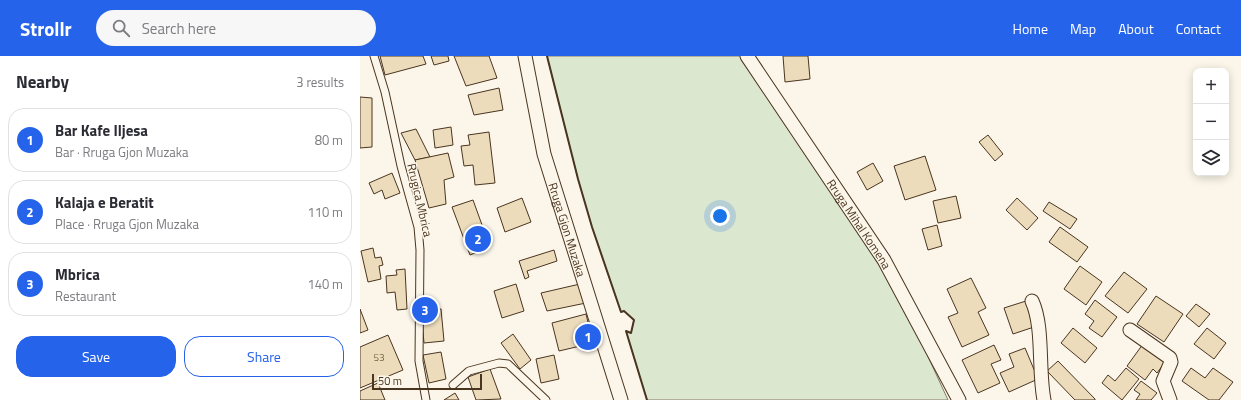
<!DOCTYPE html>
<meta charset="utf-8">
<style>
:root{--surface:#fff;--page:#f7f7f7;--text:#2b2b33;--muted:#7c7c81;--line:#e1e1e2;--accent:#2563eb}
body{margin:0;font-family:"Titillium Web",sans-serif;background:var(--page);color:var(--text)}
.controls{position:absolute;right:12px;top:12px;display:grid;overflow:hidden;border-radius:8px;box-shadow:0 2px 10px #0003}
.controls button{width:36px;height:36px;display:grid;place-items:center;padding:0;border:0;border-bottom:1px solid var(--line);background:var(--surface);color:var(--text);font:20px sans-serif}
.scale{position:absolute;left:12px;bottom:10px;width:110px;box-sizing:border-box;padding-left:4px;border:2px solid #4a3520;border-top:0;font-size:11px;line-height:14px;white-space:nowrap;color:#4a3520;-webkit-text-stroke:3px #fbf6e9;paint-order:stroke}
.you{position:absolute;left:360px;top:160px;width:14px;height:14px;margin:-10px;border:3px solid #fff;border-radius:50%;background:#1a73e8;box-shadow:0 0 0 6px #1a73e833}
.badge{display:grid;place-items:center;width:26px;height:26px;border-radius:50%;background:var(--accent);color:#fff;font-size:13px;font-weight:700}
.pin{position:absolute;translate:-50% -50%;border:2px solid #fff;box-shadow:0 1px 4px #0006}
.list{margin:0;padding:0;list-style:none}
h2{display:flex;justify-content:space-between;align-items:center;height:52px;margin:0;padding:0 16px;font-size:17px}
h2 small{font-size:13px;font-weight:400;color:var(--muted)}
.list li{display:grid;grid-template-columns:26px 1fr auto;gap:12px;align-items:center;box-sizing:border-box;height:64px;margin:0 8px 8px;padding:0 8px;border:1px solid var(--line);border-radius:16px}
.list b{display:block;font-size:15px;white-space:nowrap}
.list p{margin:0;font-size:13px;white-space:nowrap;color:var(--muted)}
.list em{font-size:13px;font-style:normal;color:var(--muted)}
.actions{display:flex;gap:8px;padding:12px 16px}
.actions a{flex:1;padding:9px 0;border:1px solid var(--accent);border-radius:16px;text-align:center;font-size:14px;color:var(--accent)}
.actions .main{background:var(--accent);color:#fff}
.icon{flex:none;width:22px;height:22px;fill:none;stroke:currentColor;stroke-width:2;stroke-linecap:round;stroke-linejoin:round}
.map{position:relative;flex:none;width:881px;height:344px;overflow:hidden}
header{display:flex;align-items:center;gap:24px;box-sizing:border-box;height:56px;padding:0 20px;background:var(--accent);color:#fff}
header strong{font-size:19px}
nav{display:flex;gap:22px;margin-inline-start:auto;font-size:14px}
.search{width:280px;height:36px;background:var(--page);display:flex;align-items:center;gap:10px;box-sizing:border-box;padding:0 14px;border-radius:22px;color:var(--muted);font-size:15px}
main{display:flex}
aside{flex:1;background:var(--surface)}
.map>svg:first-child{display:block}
</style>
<header>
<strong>Strollr</strong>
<div class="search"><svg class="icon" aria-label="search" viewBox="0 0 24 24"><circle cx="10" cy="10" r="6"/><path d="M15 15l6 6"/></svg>Search here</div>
<nav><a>Home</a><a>Map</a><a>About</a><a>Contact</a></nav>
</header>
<main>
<aside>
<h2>Nearby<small>3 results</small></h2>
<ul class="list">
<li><span class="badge">1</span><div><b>Bar Kafe Iljesa</b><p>Bar · Rruga Gjon Muzaka</p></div><em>80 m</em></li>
<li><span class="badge">2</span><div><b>Kalaja e Beratit</b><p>Place · Rruga Gjon Muzaka</p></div><em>110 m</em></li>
<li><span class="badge">3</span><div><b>Mbrica</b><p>Restaurant</p></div><em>140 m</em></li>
</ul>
<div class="actions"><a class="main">Save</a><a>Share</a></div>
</aside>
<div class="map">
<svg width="881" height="344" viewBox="0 0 881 344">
<rect width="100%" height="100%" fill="#fbf6e9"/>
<path fill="#dce7d0" stroke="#887966" d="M187 0H382L525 214 547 255 588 344H287L266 275 271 277 274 264 264 255 261 256 232 171 218 123Z"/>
<g fill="#ecdcbc" stroke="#4a3520">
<path d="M20 0H63L66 8 25 19Z"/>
<path d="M71 0H88L89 5 74 9Z"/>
<path d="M94 0H129L137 22 106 30Z"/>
<path d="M423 0H448L450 23 425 26Z"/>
<path d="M139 32 143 54 114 59 108 39Z"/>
<path d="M0 41 12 42V91L0 92Z"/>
<path d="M91 71 93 89 75 92 73 74Z"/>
<path d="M56 73 70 101 55 104 41 77Z"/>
<path d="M129 76 135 127 115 129 113 109 104 110 101 90 110 89 108 79Z"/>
<path d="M628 79 643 98 635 105 619 86Z"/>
<path d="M88 97 94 121 84 124 86 148 69 152 55 104Z"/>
<path d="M565 100 576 134 545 144 534 110Z"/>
<path d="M513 107 523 125 507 134 497 116Z"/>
<path d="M32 117 40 137 25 143 22 134 14 138 9 127Z"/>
<path d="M596 140 601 162 578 167 573 145Z"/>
<path d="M162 142 171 166 145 176 137 152Z"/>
<path d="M657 142 678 162 667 174 646 154Z"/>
<path d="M113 144 130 191 110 199 92 151Z"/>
<path d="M689 146 717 163 710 173 683 155Z"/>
<path d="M577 169 582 190 568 194 562 173Z"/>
<path d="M700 171 728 191 717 206 689 186Z"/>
<path d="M13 192 15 202 21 201 23 209 19 210 21 223 8 226 1 195Z"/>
<path d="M194 194 197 205 167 215 169 221 165 223 159 205Z"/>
<path d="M720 210 742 226 726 249 704 233Z"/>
<path d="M45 213 47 253 37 254 35 236 27 237 26 220 37 219 36 214Z"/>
<path d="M764 216 787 233 768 257 745 240Z"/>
<path d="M611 222 626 252 618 256 629 279 602 291 588 261 598 257 587 233Z"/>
<path d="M156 228 164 255 142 262 134 235Z"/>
<path d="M220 228 226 247 187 255 181 237Z"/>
<path d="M796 240 823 258 804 286 777 268Z"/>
<path d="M735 244 757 261 742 281 729 272 734 265 725 258Z"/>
<path d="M666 245 674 271 653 278 644 252Z"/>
<path d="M836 248 850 258 839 271 826 260Z"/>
<path d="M0 253 8 274 0 277Z"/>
<path d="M81 253 84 285 64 287 61 255Z"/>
<path d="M226 258 233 287 199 295 192 267Z"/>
<path d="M713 272 737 292 725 307 701 287Z"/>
<path d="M847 272 866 287 854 303 834 288Z"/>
<path d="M153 278 171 304 160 313 141 287Z"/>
<path d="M28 279 43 314 0 332V291Z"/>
<path d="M783 288 806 305 797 317 793 313 785 324 767 310Z"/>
<path d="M634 289 641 304 631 308 640 327 618 337 602 304Z"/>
<path d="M665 292 678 323 649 336 640 317 654 311 649 298Z"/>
<path d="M81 296 86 323 69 327 63 299Z"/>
<path d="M194 299 199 323 181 327 176 303Z"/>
<path d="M698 305 735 343V344H715L687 315Z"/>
<path d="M766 312 779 323 762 344 742 327 748 319 755 325Z"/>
<path d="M831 312 845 322 853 312 873 326 859 344H849L822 325Z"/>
<path d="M130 313 141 343 116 344 108 321Z"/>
<path d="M781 325 797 337 791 344H776L780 338 774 334Z"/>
<path d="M18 327 25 344H0V335Z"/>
<path d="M95 337 99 344H84Z"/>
</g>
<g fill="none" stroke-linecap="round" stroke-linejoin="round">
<defs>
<g id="lane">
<path d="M14 0 25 36 41 110 58 171 60 194 59 305 66 344"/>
<path d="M93 329 109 315 139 307 148 308 186 344"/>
</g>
<g id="street">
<path id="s1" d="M165 0 184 98 261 344"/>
<path id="s2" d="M387 0 524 204 599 344"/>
<path d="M672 245C684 271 678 314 684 344"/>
<path d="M770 274 810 302 811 306 803 325 810 344"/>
</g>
</defs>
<use href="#lane" stroke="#4a3520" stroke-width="9"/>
<use href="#street" stroke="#4a3520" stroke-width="15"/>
<use href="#lane" stroke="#fbf6e9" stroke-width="7"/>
<use href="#street" stroke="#fbf6e9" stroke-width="13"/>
<path stroke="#4a3520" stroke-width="2" d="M187 0 218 123 232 171 261 256 264 255 274 264 271 277 266 275 287 344"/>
</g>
<g text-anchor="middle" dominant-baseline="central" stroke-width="3" stroke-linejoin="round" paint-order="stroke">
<g font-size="10" fill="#725f47">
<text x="19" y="301">53</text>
</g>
<g font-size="12" fill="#4a3520" stroke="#fbf6e9">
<text transform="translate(60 144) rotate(77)">Rrugica Mbrica</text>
<text stroke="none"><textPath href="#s2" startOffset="202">Rruga Mihal Komena</textPath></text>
<text stroke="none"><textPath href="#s1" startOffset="179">Rruga Gjon Muzaka</textPath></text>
</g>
</g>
</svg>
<div class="controls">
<button>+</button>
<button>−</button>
<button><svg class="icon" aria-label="layers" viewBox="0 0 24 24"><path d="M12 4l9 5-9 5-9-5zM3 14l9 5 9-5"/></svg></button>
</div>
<div class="scale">50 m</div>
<div class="you"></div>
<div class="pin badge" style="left:228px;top:281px">1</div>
<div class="pin badge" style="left:118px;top:183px">2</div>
<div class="pin badge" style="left:65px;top:254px">3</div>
</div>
</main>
